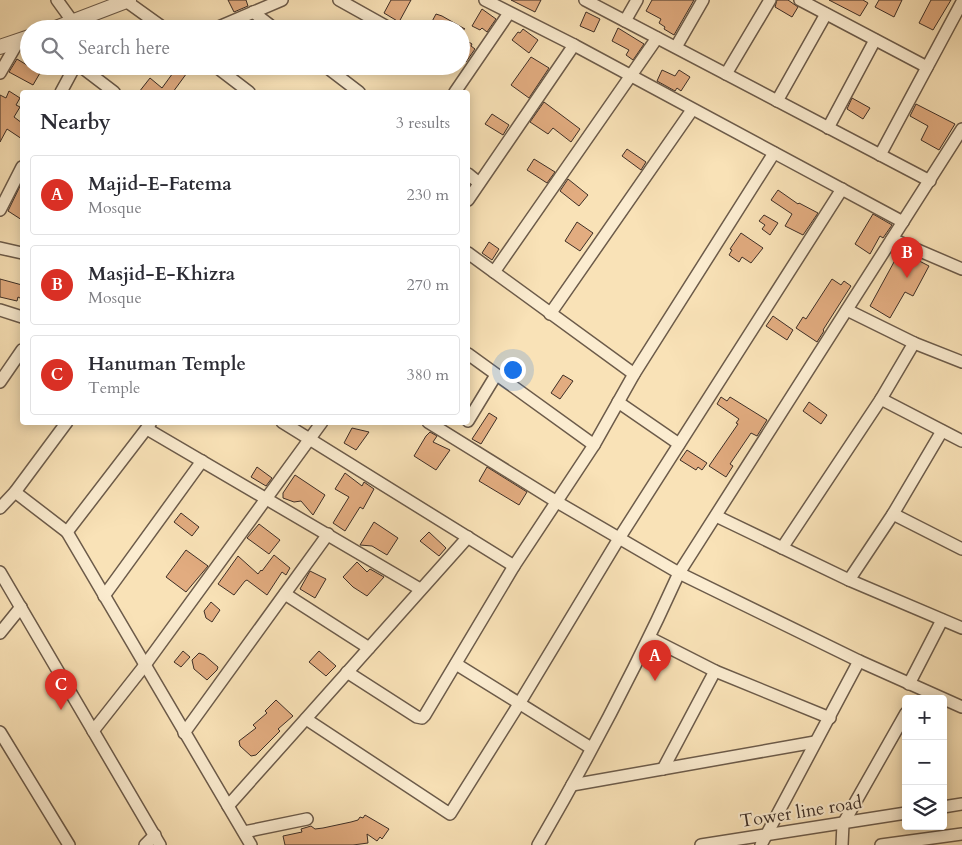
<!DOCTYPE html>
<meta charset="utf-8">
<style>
:root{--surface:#fff;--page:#f2f2f3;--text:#2b2b33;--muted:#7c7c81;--line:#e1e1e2;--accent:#d93025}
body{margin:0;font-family:Cardo,serif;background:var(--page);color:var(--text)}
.controls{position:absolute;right:15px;bottom:15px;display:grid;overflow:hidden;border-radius:5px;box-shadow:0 2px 12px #0003}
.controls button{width:45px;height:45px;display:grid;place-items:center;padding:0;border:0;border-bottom:1px solid var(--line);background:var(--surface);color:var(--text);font:25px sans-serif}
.you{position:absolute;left:512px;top:369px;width:18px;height:18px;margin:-12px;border:4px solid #fff;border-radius:50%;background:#1a73e8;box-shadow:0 0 0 8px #1a73e833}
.badge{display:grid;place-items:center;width:32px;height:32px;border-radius:50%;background:var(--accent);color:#fff;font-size:16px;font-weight:700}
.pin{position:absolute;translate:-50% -41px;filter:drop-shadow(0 1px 2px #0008)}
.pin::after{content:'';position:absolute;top:26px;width:18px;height:15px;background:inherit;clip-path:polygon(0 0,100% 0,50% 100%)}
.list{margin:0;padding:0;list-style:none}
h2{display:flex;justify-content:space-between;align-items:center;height:65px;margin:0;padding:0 20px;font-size:21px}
h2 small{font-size:16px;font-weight:400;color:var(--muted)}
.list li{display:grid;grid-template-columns:32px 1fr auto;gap:15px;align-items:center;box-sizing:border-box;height:80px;margin:0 10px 10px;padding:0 10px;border:1px solid var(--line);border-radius:5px}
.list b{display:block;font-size:19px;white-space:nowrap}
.list p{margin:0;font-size:16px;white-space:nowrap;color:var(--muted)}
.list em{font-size:16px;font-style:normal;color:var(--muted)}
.icon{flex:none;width:28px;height:28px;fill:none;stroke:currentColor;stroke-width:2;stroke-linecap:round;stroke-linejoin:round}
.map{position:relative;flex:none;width:962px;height:845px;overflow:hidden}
.search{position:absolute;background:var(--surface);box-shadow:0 2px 12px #0003;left:20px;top:20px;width:450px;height:55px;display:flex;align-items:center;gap:12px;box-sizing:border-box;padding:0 18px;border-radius:28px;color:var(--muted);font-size:19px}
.panel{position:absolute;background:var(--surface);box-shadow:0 2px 12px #0003;left:20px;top:90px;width:450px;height:335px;border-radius:5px}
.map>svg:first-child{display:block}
</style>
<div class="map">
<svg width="962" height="845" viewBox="0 0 962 845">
<rect width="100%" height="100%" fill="#f9e2b7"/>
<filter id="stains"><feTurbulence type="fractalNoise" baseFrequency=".004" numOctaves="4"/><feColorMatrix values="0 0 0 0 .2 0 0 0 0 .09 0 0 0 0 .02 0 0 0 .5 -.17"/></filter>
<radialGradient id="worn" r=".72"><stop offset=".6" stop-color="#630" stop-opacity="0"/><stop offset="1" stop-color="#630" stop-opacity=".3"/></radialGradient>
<g fill="#e2ac80" stroke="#3d2e26">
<path d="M228 0H246L248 6 234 12Z"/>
<path d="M391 0H411L399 22 384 13Z"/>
<path d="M511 0H541L535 12Z"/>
<path d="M652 0H694L674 35 664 29 665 27 659 23 661 19 646 11Z"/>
<path d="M777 0H788L798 7 792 17 775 7Z"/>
<path d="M829 0H863L868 3 860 16Z"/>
<path d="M879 0H902L894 17 875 7Z"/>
<path d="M931 0H951L933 30 919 23Z"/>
<path d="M482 9 496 19 487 32 482 28 480 30 472 26Z"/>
<path d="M586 12 600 19 594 32 580 26Z"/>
<path d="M436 14 442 16 465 29H428Z"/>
<path d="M618 28 644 44 633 60 626 55 629 50 612 41Z"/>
<path d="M523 29 538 40 529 53 512 40 518 32 520 33Z"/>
<path d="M461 37 472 44 471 46 475 49 466 62 461 59Z"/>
<path d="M531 57 549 68 529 98 511 85Z"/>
<path d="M17 59 40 73 33 85 9 72Z"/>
<path d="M178 66H192L173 92H139L150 78 162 88Z"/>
<path d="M662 70 675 76 679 70 690 77 681 91 677 88 675 91 657 81Z"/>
<path d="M9 91 20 98 16 105 20 107 14 117 22 123V139L7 129 0 142V95L6 98Z"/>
<path d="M852 98 870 108 863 119 847 109Z"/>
<path d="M544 102 580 129 571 142 553 128 548 134 530 122Z"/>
<path d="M916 104 955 124 939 150 921 140 928 126 910 116Z"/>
<path d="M492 114 509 125 503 135 485 124Z"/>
<path d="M627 149 646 162 641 170 622 156Z"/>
<path d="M534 159 555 172 547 183 527 170Z"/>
<path d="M568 179 588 195 579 206 560 191Z"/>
<path d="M22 182V220L8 211Z"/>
<path d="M778 190 798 204 799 203 818 213 803 235 785 226 792 214 771 200Z"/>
<path d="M873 214 892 225 883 238 880 236 870 254 855 244Z"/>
<path d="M764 215 778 223 770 235 762 229 765 225 759 221Z"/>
<path d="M577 222 593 233 580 251 565 241Z"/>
<path d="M741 233 763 248 751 263 742 257 739 262 729 255 732 250 730 249Z"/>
<path d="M489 242 499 249 492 260 482 253Z"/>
<path d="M900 251 929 266 913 296 905 292 890 318 870 306Z"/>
<path d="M0 279 22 285V299L18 297 17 301 0 297Z"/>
<path d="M832 279 841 285 844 281 851 286 823 330 824 331 817 342 796 328 803 317 806 319Z"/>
<path d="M773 316 793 330 787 340 766 326Z"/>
<path d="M563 375 573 381 560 399 551 393Z"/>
<path d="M721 397 727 401 730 397 767 420 757 436 751 433 730 464 733 466 726 477 709 466 738 424 736 423 739 419 717 404Z"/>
<path d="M809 402 827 415 821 424 803 411Z"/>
<path d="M489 413 497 418 481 444 472 439Z"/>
<path d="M352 428 369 432 356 450 344 443Z"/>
<path d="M430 432 437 436 433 442 450 450 436 470 414 456 426 436Z"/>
<path d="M687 450 707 463 702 470 698 467 696 470 680 460Z"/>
<path d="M257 467 272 478 266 486 251 477Z"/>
<path d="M487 467 527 492 519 505 479 481Z"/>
<path d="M345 473 362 486 364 482 374 489 363 509 360 507 345 531 333 523 349 497 335 489Z"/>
<path d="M295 475 325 495 313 515 301 501 294 502 283 498V493Z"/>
<path d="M181 513 199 527 192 536 174 522Z"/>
<path d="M374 522 398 538 387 555 372 546 360 545Z"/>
<path d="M259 524 280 540 269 554 247 538Z"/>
<path d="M429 532 446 548 439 556 420 541Z"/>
<path d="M186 550 208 566 186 592 166 577Z"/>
<path d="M274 555 290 568 286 575 282 572 267 595 247 580 245 581 234 595 218 584 238 556 258 574 261 570 262 571Z"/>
<path d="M357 562 367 572 370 569 384 577 367 596 353 587 343 577Z"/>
<path d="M310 571 326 579 315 598 300 589Z"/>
<path d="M211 602 220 610 212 622 206 618 204 611Z"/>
<path d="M183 651 190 657 181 667 174 662Z"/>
<path d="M319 651 336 666 326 676 309 662Z"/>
<path d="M199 653 204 655 218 667 217 670 207 680 194 669 192 660Z"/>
<path d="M276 700 293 716 278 729 280 731 256 755 251 756 240 746 239 741 256 728 253 725 267 713 265 711Z"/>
<path d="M365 815 389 829 382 839 380 837 377 841 367 834 368 843 353 845H285L283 836 302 832 301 829 311 826 315 829 323 828 351 822 358 820 360 817 363 818Z"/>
</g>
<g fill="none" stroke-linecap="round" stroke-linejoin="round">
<defs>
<g id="minor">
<path d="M57 0 78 29"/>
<path d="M339 0 391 29"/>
<path d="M485 0 574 45 903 222"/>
<path d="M585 0 930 181"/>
<path d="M800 0 927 67"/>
<path d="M126 1 165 29"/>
<path d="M253 12 275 29"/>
<path d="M625 21 637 0"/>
<path d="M214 29 282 0"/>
<path d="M676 47 703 0"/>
<path d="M80 66 114 92"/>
<path d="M215 66 249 92"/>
<path d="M325 66 359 92"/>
<path d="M0 73 19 40"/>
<path d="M726 74 770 0"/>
<path d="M61 92 75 66"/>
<path d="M455 92 509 13"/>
<path d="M777 101 826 14"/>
<path d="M828 128 875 40"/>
<path d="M880 155 962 2"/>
<path d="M468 174 479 183"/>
<path d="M468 200 574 45"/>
<path d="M0 210 22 167"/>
<path d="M892 239 962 269"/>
<path d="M0 248 22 253"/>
<path d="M468 253 634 374"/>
<path d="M494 272 657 38"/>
<path d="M0 310 22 317"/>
<path d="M847 310 914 343 962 362"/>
<path d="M550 314 692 110"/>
<path d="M468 354 594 445"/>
<path d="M0 382 22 350"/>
<path d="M881 399 962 441"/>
<path d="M618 402 679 444"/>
<path d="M468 421 496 375"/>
<path d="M282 422 514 566"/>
<path d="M428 422 557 502 679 573 859 661 962 707"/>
<path d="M147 429 420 589"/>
<path d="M15 492 67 532 251 845"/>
<path d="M0 508 15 492 67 422"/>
<path d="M893 514 962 549"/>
<path d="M716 516 849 580 962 628"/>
<path d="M67 532 150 424"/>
<path d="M782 548 881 399 914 343"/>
<path d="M0 572 160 845"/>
<path d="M849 580 893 514 942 431"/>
<path d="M285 594 369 648"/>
<path d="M104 596 202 461"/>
<path d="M0 633 21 607"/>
<path d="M650 638 715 671 830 718"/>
<path d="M456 664 591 748"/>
<path d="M347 672 417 717 422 718 425 715 514 566 594 445 634 374 774 153"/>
<path d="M909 684 942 620"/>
<path d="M306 719 450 814 519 704 618 540 842 189"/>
<path d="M93 731 145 665 322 422"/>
<path d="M0 732 69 845"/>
<path d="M184 733 328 534"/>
<path d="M663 769 715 671"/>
<path d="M572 785 815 742"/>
<path d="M228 806 468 537"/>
<path d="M943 807 962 804"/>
<path d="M244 832 307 819"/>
<path d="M145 845 155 835"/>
<path d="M538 845C589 757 637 666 679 573L962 129"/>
<path d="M701 845 906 813"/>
<path d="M761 845 859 661"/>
<path d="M842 845 843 824 906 713"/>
<path d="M881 845 962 834"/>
</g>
<g id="tertiary">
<path d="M53 29 129 0"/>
<path d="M0 47 29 37"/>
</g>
</defs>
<use href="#minor" stroke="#6c5b4a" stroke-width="14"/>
<use href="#tertiary" stroke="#6c5b4a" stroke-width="16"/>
<use href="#minor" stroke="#fbecd0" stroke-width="11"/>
<use href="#tertiary" stroke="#fbecd0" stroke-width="14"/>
</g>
<g text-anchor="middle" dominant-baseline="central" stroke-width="4" stroke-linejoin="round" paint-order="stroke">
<g font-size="18" fill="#3d2e26" stroke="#fbecd0">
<text transform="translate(801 812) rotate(-9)">Tower line road</text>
</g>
</g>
<rect width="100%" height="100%" filter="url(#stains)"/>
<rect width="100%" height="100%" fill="url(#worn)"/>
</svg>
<div class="controls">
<button>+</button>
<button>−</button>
<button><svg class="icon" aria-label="layers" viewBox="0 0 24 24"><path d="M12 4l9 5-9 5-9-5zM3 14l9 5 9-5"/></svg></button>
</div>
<div class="you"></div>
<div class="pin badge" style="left:655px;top:681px">A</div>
<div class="pin badge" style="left:907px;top:278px">B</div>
<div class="pin badge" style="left:61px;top:710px">C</div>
<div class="search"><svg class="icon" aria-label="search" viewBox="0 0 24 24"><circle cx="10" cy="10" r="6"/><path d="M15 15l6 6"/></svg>Search here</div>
<section class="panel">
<h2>Nearby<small>3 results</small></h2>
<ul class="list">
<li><span class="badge">A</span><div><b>Majid-E-Fatema</b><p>Mosque</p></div><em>230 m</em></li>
<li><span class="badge">B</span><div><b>Masjid-E-Khizra</b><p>Mosque</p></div><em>270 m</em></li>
<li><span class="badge">C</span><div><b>Hanuman Temple</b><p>Temple</p></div><em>380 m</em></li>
</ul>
</section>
</div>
